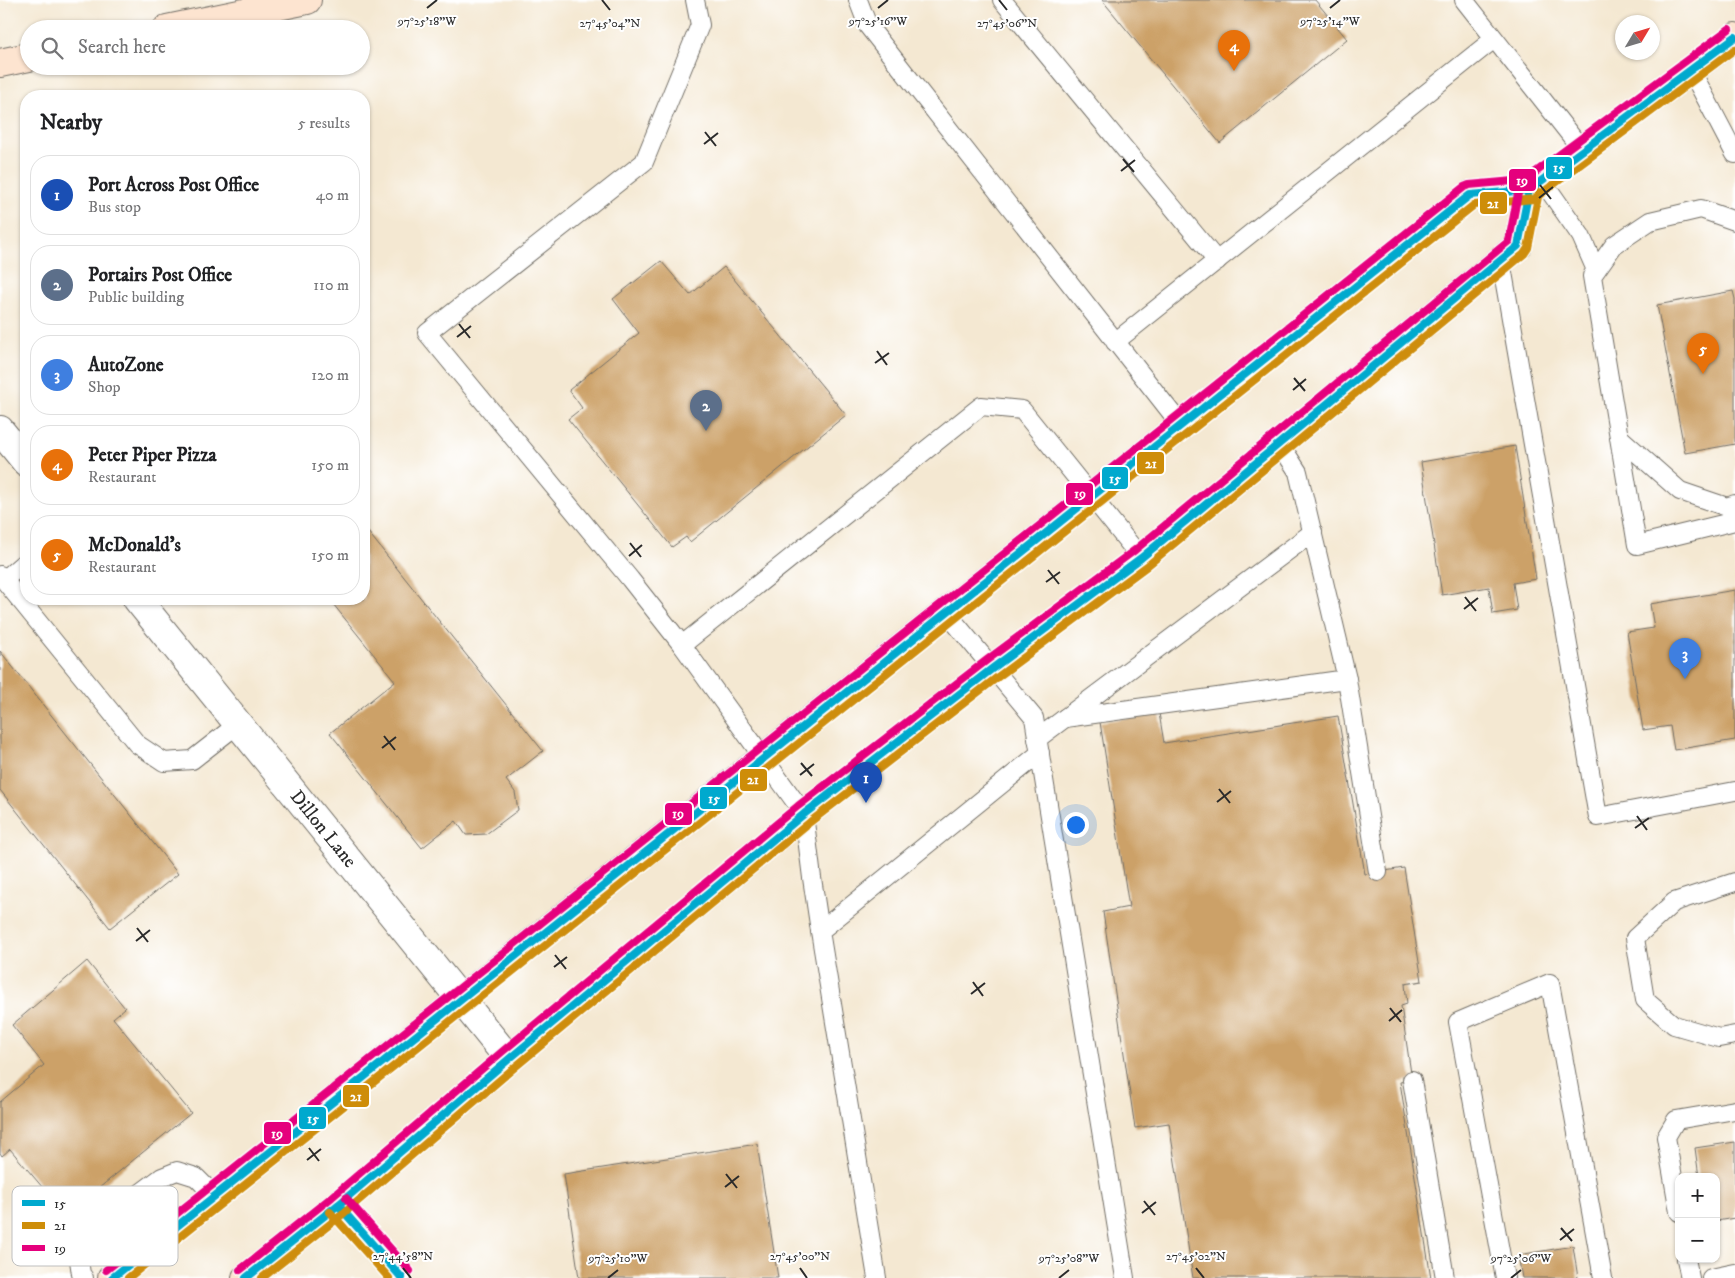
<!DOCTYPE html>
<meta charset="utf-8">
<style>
:root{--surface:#fff;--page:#f2f2f2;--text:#202124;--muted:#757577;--line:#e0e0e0;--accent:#b5179e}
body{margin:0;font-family:"IM FELL DW Pica",serif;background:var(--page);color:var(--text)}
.controls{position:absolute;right:15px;bottom:15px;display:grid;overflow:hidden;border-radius:10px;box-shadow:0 1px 4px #0004}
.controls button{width:45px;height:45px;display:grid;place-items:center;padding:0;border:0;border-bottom:1px solid var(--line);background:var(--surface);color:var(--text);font:25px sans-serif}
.compass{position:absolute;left:1615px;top:15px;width:45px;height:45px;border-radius:50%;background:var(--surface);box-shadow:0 1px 4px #0004;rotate:52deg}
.you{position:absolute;left:1075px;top:824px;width:18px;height:18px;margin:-12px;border:4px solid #fff;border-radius:50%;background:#1a73e8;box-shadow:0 0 0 8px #1a73e833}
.badge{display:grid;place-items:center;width:32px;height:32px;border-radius:50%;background:var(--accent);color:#fff;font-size:16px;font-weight:700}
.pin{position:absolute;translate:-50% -41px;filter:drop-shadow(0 1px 2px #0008)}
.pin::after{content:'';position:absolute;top:26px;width:18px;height:15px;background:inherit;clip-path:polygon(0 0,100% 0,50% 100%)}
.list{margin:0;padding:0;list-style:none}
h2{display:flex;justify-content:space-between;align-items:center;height:65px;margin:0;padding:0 20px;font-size:21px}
h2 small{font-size:16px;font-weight:400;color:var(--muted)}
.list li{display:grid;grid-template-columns:32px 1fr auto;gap:15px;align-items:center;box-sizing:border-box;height:80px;margin:0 10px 10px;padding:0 10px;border:1px solid var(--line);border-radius:20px}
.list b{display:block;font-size:19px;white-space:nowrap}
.list p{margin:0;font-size:16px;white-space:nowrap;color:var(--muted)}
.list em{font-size:16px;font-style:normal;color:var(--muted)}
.icon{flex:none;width:28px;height:28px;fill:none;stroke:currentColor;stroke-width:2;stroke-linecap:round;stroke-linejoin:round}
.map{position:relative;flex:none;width:1735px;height:1278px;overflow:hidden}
.search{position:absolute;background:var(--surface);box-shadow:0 1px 4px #0004;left:20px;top:20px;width:350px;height:55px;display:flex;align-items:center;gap:12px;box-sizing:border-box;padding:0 18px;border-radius:28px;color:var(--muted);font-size:19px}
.panel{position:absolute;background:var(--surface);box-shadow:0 1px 4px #0004;left:20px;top:90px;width:350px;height:515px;border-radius:20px}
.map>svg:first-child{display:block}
</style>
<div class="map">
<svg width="1735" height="1278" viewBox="0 0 1735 1278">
<rect width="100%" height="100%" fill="#fff"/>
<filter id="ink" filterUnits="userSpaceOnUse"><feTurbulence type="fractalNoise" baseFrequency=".02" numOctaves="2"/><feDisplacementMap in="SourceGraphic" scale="10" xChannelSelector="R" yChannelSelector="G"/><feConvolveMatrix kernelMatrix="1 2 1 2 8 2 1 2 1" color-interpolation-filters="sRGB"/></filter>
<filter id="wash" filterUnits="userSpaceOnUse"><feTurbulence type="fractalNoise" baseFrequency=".0096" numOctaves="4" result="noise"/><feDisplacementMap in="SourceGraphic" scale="20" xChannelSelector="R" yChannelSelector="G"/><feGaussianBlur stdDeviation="1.12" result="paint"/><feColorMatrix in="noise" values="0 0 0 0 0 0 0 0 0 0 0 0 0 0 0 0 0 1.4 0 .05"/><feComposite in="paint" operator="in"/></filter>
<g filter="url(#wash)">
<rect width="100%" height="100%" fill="#f4e8d2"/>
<g id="blocks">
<g fill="#cca168">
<path d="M1102 0H1315L1347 39 1220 143Z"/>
<path d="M661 261 690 295 724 267 846 415 690 542 686 537 672 547 568 419 582 408 569 390 639 333 613 299Z"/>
<path d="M1733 291 1735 299V444L1685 453 1657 305Z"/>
<path d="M1515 446 1536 579 1513 583 1517 610 1493 614 1489 587 1442 595 1421 462Z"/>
<path d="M364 527 543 751 506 780 515 792 518 810 486 834 466 835 456 821 422 848 330 733 395 681 329 599H364Z"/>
<path d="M1735 590V740L1674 750 1670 726 1643 730 1627 632 1654 628 1650 604Z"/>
<path d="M0 651 178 874 110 928 0 790Z"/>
<path d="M1159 713 1164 743 1338 716 1365 874 1404 868 1422 981 1405 984 1407 1004 1401 1006 1412 1080 1400 1082 1431 1278H1193L1169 1123 1135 1128 1103 912 1129 907 1100 722Z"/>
<path d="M87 961 125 1008 113 1018 191 1113 66 1215 10 1149 2 1156 0 1153V1102L44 1065 12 1025Z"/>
<path d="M1735 1142V1218L1716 1221V1177H1699L1695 1148Z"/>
<path d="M757 1144 778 1278H579L564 1174Z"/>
<path d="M1573 1246 1578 1278H1522L1518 1255Z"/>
</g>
</g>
</g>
<g filter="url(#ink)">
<use href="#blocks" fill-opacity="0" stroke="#716d65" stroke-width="1"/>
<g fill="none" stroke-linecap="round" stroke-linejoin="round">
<defs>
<g id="lane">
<path d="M695 0 700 25 644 162 427 333 630 579 682 645 804 814 812 878 820 931"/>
<path d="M858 0 868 26 1181 425"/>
<path d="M1002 0 1217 261"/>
<path d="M1464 0 1583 151"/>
<path d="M1691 70 1735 154"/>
<path d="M1542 180 1581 236 1596 270"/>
<path d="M1735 221 1701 209 1650 221 1614 245 1592 276 1637 545 1735 521"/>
<path d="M1501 261 1598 817 1735 791"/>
<path d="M1115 342 1494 39"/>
<path d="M1619 437 1680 491 1727 507 1735 504"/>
<path d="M0 575 137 744 164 762 192 760 238 724"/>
<path d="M4 580 26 561"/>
<path d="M946 612 1034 718 1125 1278"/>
<path d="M682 645 981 406 1022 410 1141 558"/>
<path d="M1347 679 1378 872"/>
<path d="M1065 718 1347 679 1298 472 1280 444"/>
<path d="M1037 739 1313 532"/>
<path d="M1735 882 1674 902 1635 938 1645 1000 1674 1025 1719 1038 1735 1035"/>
<path d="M1412 1080 1445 1278"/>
<path d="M338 1205 402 1278"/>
<path d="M1679 1212 1666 1137 1676 1120 1735 1110"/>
<path d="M1686 1259 1690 1278"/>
<path d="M84 1278 81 1274 78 1253 87 1233 162 1177 177 1171 196 1177 215 1196"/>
<path d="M877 1278 820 931 1040 753"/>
<path d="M1505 1278 1458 1022 1550 983 1603 1278"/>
<path d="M1711 1278 1735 1273"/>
</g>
<g id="street">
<path d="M0 430 26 462"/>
<path d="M137 599 509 1059"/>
</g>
<g id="secondary">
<path d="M167 29 307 0"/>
<path d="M0 63 29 57"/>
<path d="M112 1278C564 916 1017 556 1470 195L1529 190 1735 37"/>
<path d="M246 1278 338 1205 509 1059 804 814 993 668 1141 558 1518 246 1529 190"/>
</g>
</defs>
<use href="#lane" stroke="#716d65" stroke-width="20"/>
<use href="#street" stroke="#716d65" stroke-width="30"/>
<use href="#secondary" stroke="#716d65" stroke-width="30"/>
<use href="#lane" stroke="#fff" stroke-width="18"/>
<use href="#street" stroke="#fff" stroke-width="28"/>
<use href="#secondary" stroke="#fde4d0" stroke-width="28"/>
<defs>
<g id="bus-1">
<path d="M338 1205 402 1278"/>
<path d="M112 1278 1470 195 1529 190 1735 37"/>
<path d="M246 1278 338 1205 509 1059 804 814 993 668 1141 558 1518 246 1529 190"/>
</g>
<g id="bus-2">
<path d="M330 1212 389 1278"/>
<path d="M128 1278 1474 205 1534 199 1735 49"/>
<path d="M262 1278 344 1213 515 1067 810 822 999 676 1147 566 1524 254 1528 248 1539 192"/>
</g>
<g id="bus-3">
<path d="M346 1198 410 1271"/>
<path d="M106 1270 1464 187 1469 185 1525 180 1729 29"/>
<path d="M240 1270 332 1197 503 1051 798 806 987 660 1135 550 1509 241 1519 188"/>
</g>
</defs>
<use href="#bus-1" stroke="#fff" stroke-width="11"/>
<use href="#bus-2" stroke="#fff" stroke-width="11"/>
<use href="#bus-3" stroke="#fff" stroke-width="11"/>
<use href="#bus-1" stroke="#00a9ce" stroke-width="8"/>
<use href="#bus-2" stroke="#ce8d09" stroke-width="8"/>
<use href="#bus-3" stroke="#e5007d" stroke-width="8"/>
</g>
</g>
<path fill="none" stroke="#2b2b2b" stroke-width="2" d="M602 0 610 10M999 0 1007 10M427 8 437 0M878 8 888 0M1330 8 1340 0M705 132 716 146M704 144 718 133M1123 159 1134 172M1121 171 1135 160M1540 185 1551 199M1539 198 1553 187M459 324 470 338M457 337 471 326M877 351 887 365M875 363 889 353M1294 378 1305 391M1293 390 1306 379M630 543 641 557M629 556 642 545M1048 570 1059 584M1046 582 1060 572M1465 597 1476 611M1464 609 1478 598M384 736 395 750M382 748 396 737M801 763 812 776M800 775 814 764M1219 789 1230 803M1217 802 1231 791M1637 816 1647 830M1635 828 1649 818M137 928 148 942M136 941 150 930M555 955 566 969M554 967 567 957M973 982 983 996M971 994 985 983M1390 1008 1401 1022M1389 1021 1402 1010M309 1148 319 1161M307 1160 321 1149M726 1174 737 1188M725 1187 739 1176M1144 1201 1155 1215M1142 1213 1156 1202M1561 1228 1572 1241M1560 1240 1574 1229M403 1268 411 1278M800 1268 807 1278M1196 1268 1204 1278M608 1278 618 1270M1059 1278 1069 1270M1511 1278 1521 1270"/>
<g text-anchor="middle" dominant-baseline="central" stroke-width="4" stroke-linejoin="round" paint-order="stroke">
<g font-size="19" fill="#2b2b2b" stroke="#fff">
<text transform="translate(323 829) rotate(51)">Dillon Lane</text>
</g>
</g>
<rect x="12" y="1186" width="166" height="80" rx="8" fill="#fff" stroke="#bfbfbf" stroke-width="1"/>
<rect x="22" y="1200" width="23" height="6" fill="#00a9ce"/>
<rect x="22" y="1222" width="23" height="7" fill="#ce8d09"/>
<rect x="22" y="1245" width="23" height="6" fill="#e5007d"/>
<g font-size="14" fill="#2b2b2b">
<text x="54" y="1208">15</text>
<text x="54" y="1230">21</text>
<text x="54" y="1253">19</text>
</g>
<g font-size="12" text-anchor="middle" fill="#2b2b2b" stroke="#fff" stroke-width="4" stroke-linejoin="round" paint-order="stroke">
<text x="427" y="25">97°25'18"W</text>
<text x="878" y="25">97°25'16"W</text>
<text x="1330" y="25">97°25'14"W</text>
<text x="610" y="27">27°45'04"N</text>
<text x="1007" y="27">27°45'06"N</text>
<text x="403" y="1260">27°44'58"N</text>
<text x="800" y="1260">27°45'00"N</text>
<text x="1196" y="1260">27°45'02"N</text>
<text x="618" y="1262">97°25'10"W</text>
<text x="1069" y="1262">97°25'08"W</text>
<text x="1521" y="1262">97°25'06"W</text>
</g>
<g stroke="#fff" stroke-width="2">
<rect x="1545" y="156" width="28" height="24" rx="5" fill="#00a9ce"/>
<rect x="1508" y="168" width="29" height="24" rx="5" fill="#e5007d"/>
<rect x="1479" y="191" width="29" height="24" rx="5" fill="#ce8d09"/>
<rect x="1136" y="451" width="29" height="24" rx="5" fill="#ce8d09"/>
<rect x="1101" y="466" width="28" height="24" rx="5" fill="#00a9ce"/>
<rect x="1065" y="482" width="29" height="24" rx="5" fill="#e5007d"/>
<rect x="739" y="768" width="29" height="24" rx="5" fill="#ce8d09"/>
<rect x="699" y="786" width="29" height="24" rx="5" fill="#00a9ce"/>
<rect x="664" y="802" width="29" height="24" rx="5" fill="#e5007d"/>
<rect x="342" y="1084" width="28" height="24" rx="5" fill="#ce8d09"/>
<rect x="298" y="1106" width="29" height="24" rx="5" fill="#00a9ce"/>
<rect x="263" y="1121" width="29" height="24" rx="5" fill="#e5007d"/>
</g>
<g font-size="14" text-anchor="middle" font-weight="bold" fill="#fff">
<text x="1559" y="172">15</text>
<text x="1522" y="185">19</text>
<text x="1493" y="208">21</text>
<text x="1151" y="468">21</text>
<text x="1115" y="483">15</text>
<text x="1080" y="498">19</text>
<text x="753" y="784">21</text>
<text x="714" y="803">15</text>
<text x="678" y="818">19</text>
<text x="356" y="1101">21</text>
<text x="313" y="1123">15</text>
<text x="277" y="1138">19</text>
</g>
</svg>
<div class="controls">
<button>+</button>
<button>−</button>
</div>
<svg class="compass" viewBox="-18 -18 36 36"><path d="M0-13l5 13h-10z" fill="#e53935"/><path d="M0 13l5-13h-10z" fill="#757577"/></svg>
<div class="you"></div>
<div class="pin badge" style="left:866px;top:803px;background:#1a4fb4">1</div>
<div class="pin badge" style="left:706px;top:431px;background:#5c6f8a">2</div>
<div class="pin badge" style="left:1685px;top:679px;background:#3f7fe0">3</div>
<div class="pin badge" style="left:1234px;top:71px;background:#e8710a">4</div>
<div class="pin badge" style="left:1703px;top:374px;background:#e8710a">5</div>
<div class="search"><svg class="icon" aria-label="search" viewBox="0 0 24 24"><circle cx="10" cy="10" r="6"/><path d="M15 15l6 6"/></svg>Search here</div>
<section class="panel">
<h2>Nearby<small>5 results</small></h2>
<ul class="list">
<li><span class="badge" style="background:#1a4fb4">1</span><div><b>Port Across Post Office</b><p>Bus stop</p></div><em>40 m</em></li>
<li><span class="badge" style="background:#5c6f8a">2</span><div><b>Portairs Post Office</b><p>Public building</p></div><em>110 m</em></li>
<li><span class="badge" style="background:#3f7fe0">3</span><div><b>AutoZone</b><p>Shop</p></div><em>120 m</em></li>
<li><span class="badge" style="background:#e8710a">4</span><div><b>Peter Piper Pizza</b><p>Restaurant</p></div><em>150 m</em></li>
<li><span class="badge" style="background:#e8710a">5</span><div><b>McDonald's</b><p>Restaurant</p></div><em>150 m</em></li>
</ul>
</section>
</div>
